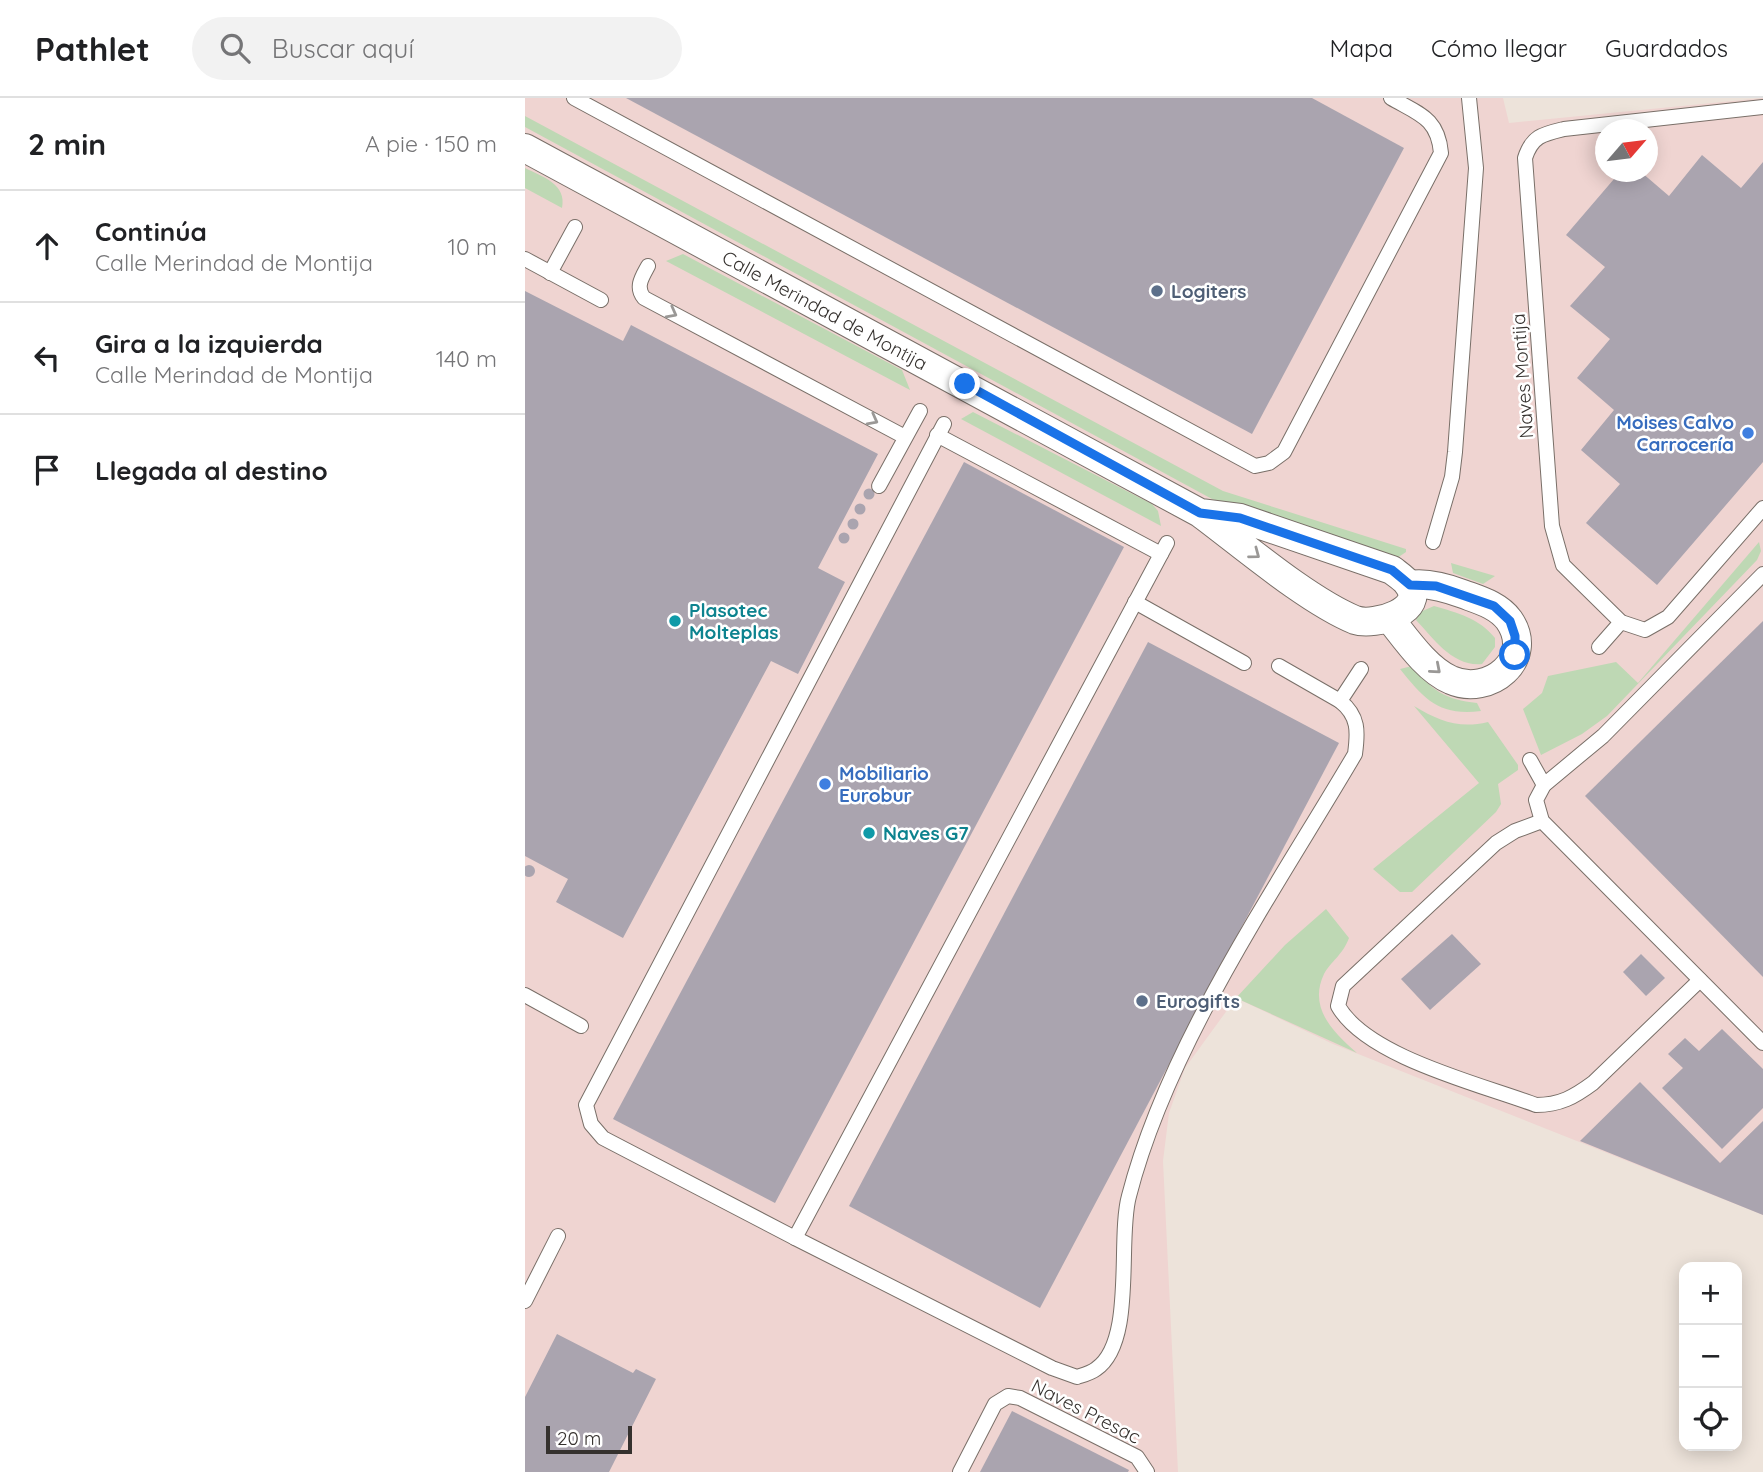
<!DOCTYPE html>
<html lang="es">
<meta charset="utf-8">
<style>
:root{--surface:#fff;--page:#f2f2f2;--text:#202124;--muted:#757577;--line:#e0e0e0}
body{margin:0;font-family:Quicksand,sans-serif;background:var(--page);color:var(--text)}
.controls{position:absolute;right:21px;bottom:21px;display:grid;overflow:hidden;border-radius:14px;box-shadow:0 4px 18px #0003}
.controls button{width:63px;height:63px;display:grid;place-items:center;padding:0;border:0;border-bottom:2px solid var(--line);background:var(--surface);color:var(--text);font:35px sans-serif}
.compass{position:absolute;left:1070px;top:21px;width:63px;height:63px;border-radius:50%;background:var(--surface);box-shadow:0 4px 18px #0003;rotate:62deg}
.scale{position:absolute;left:21px;bottom:18px;width:86px;box-sizing:border-box;padding-left:7px;border:4px solid #35312e;border-top:0;font-size:19px;line-height:24px;white-space:nowrap;color:#35312e;-webkit-text-stroke:5px #fff;paint-order:stroke}
.stop{position:absolute;width:21px;height:21px;margin:-16px;border:5px solid #1a73e8;border-radius:50%;background:#fff}
.stop.end{background:#1a73e8;border-color:#fff;box-shadow:0 2px 7px #0008}
.list{margin:0;padding:0;list-style:none}
h2{display:flex;justify-content:space-between;align-items:center;height:91px;margin:0;padding:0 28px;font-size:30px}
h2 small{font-size:23px;font-weight:400;color:var(--muted)}
.list li{display:grid;grid-template-columns:46px 1fr auto;gap:21px;align-items:center;box-sizing:border-box;height:112px;padding:0 28px;border-top:2px solid var(--line)}
.list b{display:block;font-size:26px;white-space:nowrap}
.list p{margin:0;font-size:23px;white-space:nowrap;color:var(--muted)}
.list em{font-size:23px;font-style:normal;color:var(--muted)}
.icon{flex:none;width:38px;height:38px;fill:none;stroke:currentColor;stroke-width:2;stroke-linecap:round;stroke-linejoin:round}
.map{position:relative;flex:none;width:1238px;height:1374px;overflow:hidden}
header{display:flex;align-items:center;gap:42px;box-sizing:border-box;height:98px;padding:0 35px;background:var(--surface);border-bottom:2px solid var(--line)}
header strong{font-size:33px}
nav{display:flex;gap:38px;margin-inline-start:auto;font-size:24px}
.search{width:490px;height:63px;background:var(--page);display:flex;align-items:center;gap:18px;box-sizing:border-box;padding:0 24px;border-radius:38px;color:var(--muted);font-size:26px}
main{display:flex}
aside{flex:1;background:var(--surface)}
.map>svg:first-child{display:block}
</style>
<header>
<strong>Pathlet</strong>
<div class="search"><svg class="icon" aria-label="search" viewBox="0 0 24 24"><circle cx="10" cy="10" r="6"/><path d="M15 15l6 6"/></svg>Buscar aquí</div>
<nav><a>Mapa</a><a>Cómo llegar</a><a>Guardados</a></nav>
</header>
<main>
<aside>
<h2>2 min<small>A pie · 150 m</small></h2>
<ul class="list">
<li><svg class="icon" aria-label="ahead" viewBox="0 0 24 24"><path d="M12 20V5M6 11l6-6 6 6"/></svg><div><b>Continúa</b><p>Calle Merindad de Montija</p></div><em>10 m</em></li>
<li><svg class="icon" aria-label="left" viewBox="0 0 24 24"><path d="M17 20v-9H6M10 6l-5 5 5 5"/></svg><div><b>Gira a la izquierda</b><p>Calle Merindad de Montija</p></div><em>140 m</em></li>
<li><svg class="icon" aria-label="arrive" viewBox="0 0 24 24"><path d="M6 21V4h12l-3 4 3 4H6"/></svg><div><b>Llegada al destino</b></div></li>
</ul>
</aside>
<div class="map">
<svg width="1238" height="1374" viewBox="0 0 1238 1374">
<rect width="100%" height="100%" fill="#ede3da"/>
<path fill="#efd4d1" fill-rule="evenodd" d="M0 0H978L984 25 1238 0V1117L808 946 711 900 660 970 644 1015 638 1063 653 1374H0ZM1080 32H1122V74H1080Z"/>
<g fill="#bed8b4">
<path d="M0 18 698 393 881 451V454L872 460 687 401 0 29Z"/>
<path d="M0 70C18 79 42 86 37 110L0 90Z"/>
<path d="M158 156 377 272 385 292 141 163Z"/>
<path d="M448 314 627 406 633 413 636 428 436 321Z"/>
<path d="M1234 444 1236 453 1232 462 1082 618 1057 636 1016 657 998 611 1017 595 1023 578 1091 564 1113 585Z"/>
<path d="M926 465 970 478 958 486 928 475Z"/>
<path d="M909 508C933 515 954 520 970 540V549L957 566C928 569 909 541 891 522L895 514Z"/>
<path d="M887 568C906 592 921 602 952 605L956 613C914 618 900 602 875 571Z"/>
<path d="M889 608C914 623 934 631 963 624L993 667V672L973 686 976 706 971 714 887 794H875L848 771 954 685Z"/>
<path d="M801 811 824 840C817 858 806 863 799 876 783 910 808 934 832 955L711 900 760 847Z"/>
</g>
<g fill="#aaa4af">
<path d="M101 0H787L879 50 727 336Z"/>
<path d="M1177 57 1216 90 1238 64V364L1132 487 1061 425 1095 386 1056 352 1089 312 1052 280 1085 241 1045 208 1080 169 1041 137 1095 74H1116L1144 98Z"/>
<path d="M0 193 98 243 106 227 353 356 293 470 320 484 273 576 246 563 98 840 31 804 43 781 0 758Z"/>
<path d="M439 364 599 449 250 1105 88 1021Z"/>
<circle cx="344" cy="396" r="5.5"/>
<circle cx="335" cy="411" r="5.5"/>
<circle cx="328" cy="426" r="5.5"/>
<circle cx="319" cy="440" r="5.5"/>
<path d="M1238 523V879L1060 698Z"/>
<path d="M623 544 814 645 515 1210 324 1108Z"/>
<circle cx="4" cy="773" r="6"/>
<path d="M927 836 956 866 905 912 876 881Z"/>
<path d="M1116 856 1140 880 1121 898 1098 874Z"/>
<path d="M1197 931 1238 971V1010L1197 1051 1137 990 1158 970 1143 956 1160 940 1174 953Z"/>
<path d="M1115 984 1195 1065 1238 1023V1117L1055 1043Z"/>
<path d="M32 1236 108 1275 111 1271 131 1281 84 1374H0V1299Z"/>
<path d="M487 1313 604 1372 603 1374H455Z"/>
</g>
<g fill="none" stroke-linecap="round" stroke-linejoin="round">
<defs>
<g id="lane">
<path d="M49 0 730 368 744 365 759 354 916 55C913 20 894 16 866 0"/>
<path d="M1238 9 1039 31C1018 36 1007 38 1000 60L1027 428 1038 467 1096 524 1120 532 1143 519 1238 410"/>
<path d="M0 161 76 202"/>
<path d="M123 168C117 179 110 189 119 200L380 339"/>
<path d="M25 175 50 129"/>
<path d="M419 326 61 1007 66 1026 78 1040 270 1140 642 445"/>
<path d="M412 337 636 456"/>
<path d="M354 388 395 313"/>
<path d="M908 444 927 379 930 354 951 70 944 0"/>
<path d="M1238 476 1078 638 1019 687 1011 702 1017 723 1238 945"/>
<path d="M610 504 719 565"/>
<path d="M1074 549 1096 524"/>
<path d="M754 568 815 603"/>
<path d="M1005 662 1019 687"/>
<path d="M1017 723 990 733 971 745 818 888 813 908C842 959 955 986 1011 1007 1035 1007 1049 999 1068 985L1175 882"/>
<path d="M0 897 56 928"/>
<path d="M270 1140 527 1270 552 1279C558 1277 566 1275 571 1271 611 1244 592 1141 604 1098 643 946 750 792 830 656 833 634 834 618 815 603L836 571"/>
<path d="M0 1203 33 1138"/>
<path d="M435 1374 470 1306 483 1298 495 1300 612 1359 622 1374"/>
</g>
<g id="street">
<path id="s1" d="M0 50 675 415C718 447 782 502 830 522 850 529 903 512 883 486 880 481 872 476 867 472L715 420 675 415"/>
<path d="M865 521C881 541 902 572 926 582 964 599 1011 561 984 522 973 507 954 502 938 496 922 490 902 484 885 487"/>
</g>
</defs>
<use href="#lane" stroke="#796f68" stroke-width="16"/>
<use href="#street" stroke="#796f68" stroke-width="30"/>
<use href="#lane" stroke="#fff" stroke-width="14"/>
<use href="#street" stroke="#fff" stroke-width="28"/>
</g>
<defs><path id="oneway-chevron" d="M-2-3.5L2.5 0L-2 3.5" fill="none" stroke-width="1.6" stroke-linecap="round" stroke-linejoin="round" transform="scale(1.75)"/></defs>
<g stroke="#9a9896">
<use href="#oneway-chevron" transform="translate(147 215) rotate(28)"/>
<use href="#oneway-chevron" transform="translate(348 322) rotate(28)"/>
<use href="#oneway-chevron" transform="translate(730 456) rotate(37)"/>
<use href="#oneway-chevron" transform="translate(911 571) rotate(41)"/>
</g>
<g fill="none" stroke-linecap="round" stroke-linejoin="round">
<path stroke="#1a73e8" stroke-width="9" d="M440 286 675 415 715 420 867 472 885 487 911 488 969 508 985 523 990 538V557"/>
</g>
<g fill="#5c6f8a" stroke="#fff" stroke-width="2.5">
<circle cx="632" cy="193" r="7"/>
<circle cx="617" cy="903" r="7"/>
</g>
<g fill="#3f7fe0" stroke="#fff" stroke-width="2.5">
<circle cx="1223" cy="335" r="7"/>
<circle cx="300" cy="686" r="7"/>
</g>
<g fill="#0f9aa8" stroke="#fff" stroke-width="2.5">
<circle cx="150" cy="523" r="7"/>
<circle cx="344" cy="735" r="7"/>
</g>
<g text-anchor="middle" dominant-baseline="central" stroke-width="5" stroke-linejoin="round" paint-order="stroke">
<g font-size="19" font-weight="bold" fill="#4e5e75" stroke="#fff" text-anchor="start">
<text x="646" y="193">Logiters</text>
<text x="631" y="903">Eurogifts</text>
</g>
<g font-size="19" fill="#35312e" stroke="#fff">
<text stroke="none"><textPath href="#s1" startOffset="341">Calle Merindad de Montija</textPath></text>
<text transform="translate(997 278) rotate(-94)">Naves Montija</text>
<text transform="translate(561 1313) rotate(27)">Naves Presac</text>
</g>
<g font-size="19" font-weight="bold" fill="#366cbe" stroke="#fff" text-anchor="end">
<text x="1209" y="324">Moises Calvo<tspan x="1209" dy="22">Carrocería</tspan></text>
<text x="314" y="675" text-anchor="start">Mobiliario<tspan x="314" dy="22">Eurobur</tspan></text>
</g>
<g font-size="19" font-weight="bold" fill="#0d838f" stroke="#fff" text-anchor="start">
<text x="164" y="512">Plasotec<tspan x="164" dy="22">Molteplas</tspan></text>
<text x="358" y="735">Naves G7</text>
</g>
</g>
</svg>
<div class="controls">
<button>+</button>
<button>−</button>
<button><svg class="icon" aria-label="locate" viewBox="0 0 24 24"><circle cx="12" cy="12" r="6"/><path d="M12 2v4M12 18v4M2 12h4M18 12h4"/></svg></button>
</div>
<svg class="compass" viewBox="-18 -18 36 36"><path d="M0-13l5 13h-10z" fill="#e53935"/><path d="M0 13l5-13h-10z" fill="#757577"/></svg>
<div class="scale">20 m</div>
<div class="stop" style="left:990px;top:557px"></div>
<div class="stop end" style="left:440px;top:286px"></div>
</div>
</main>
